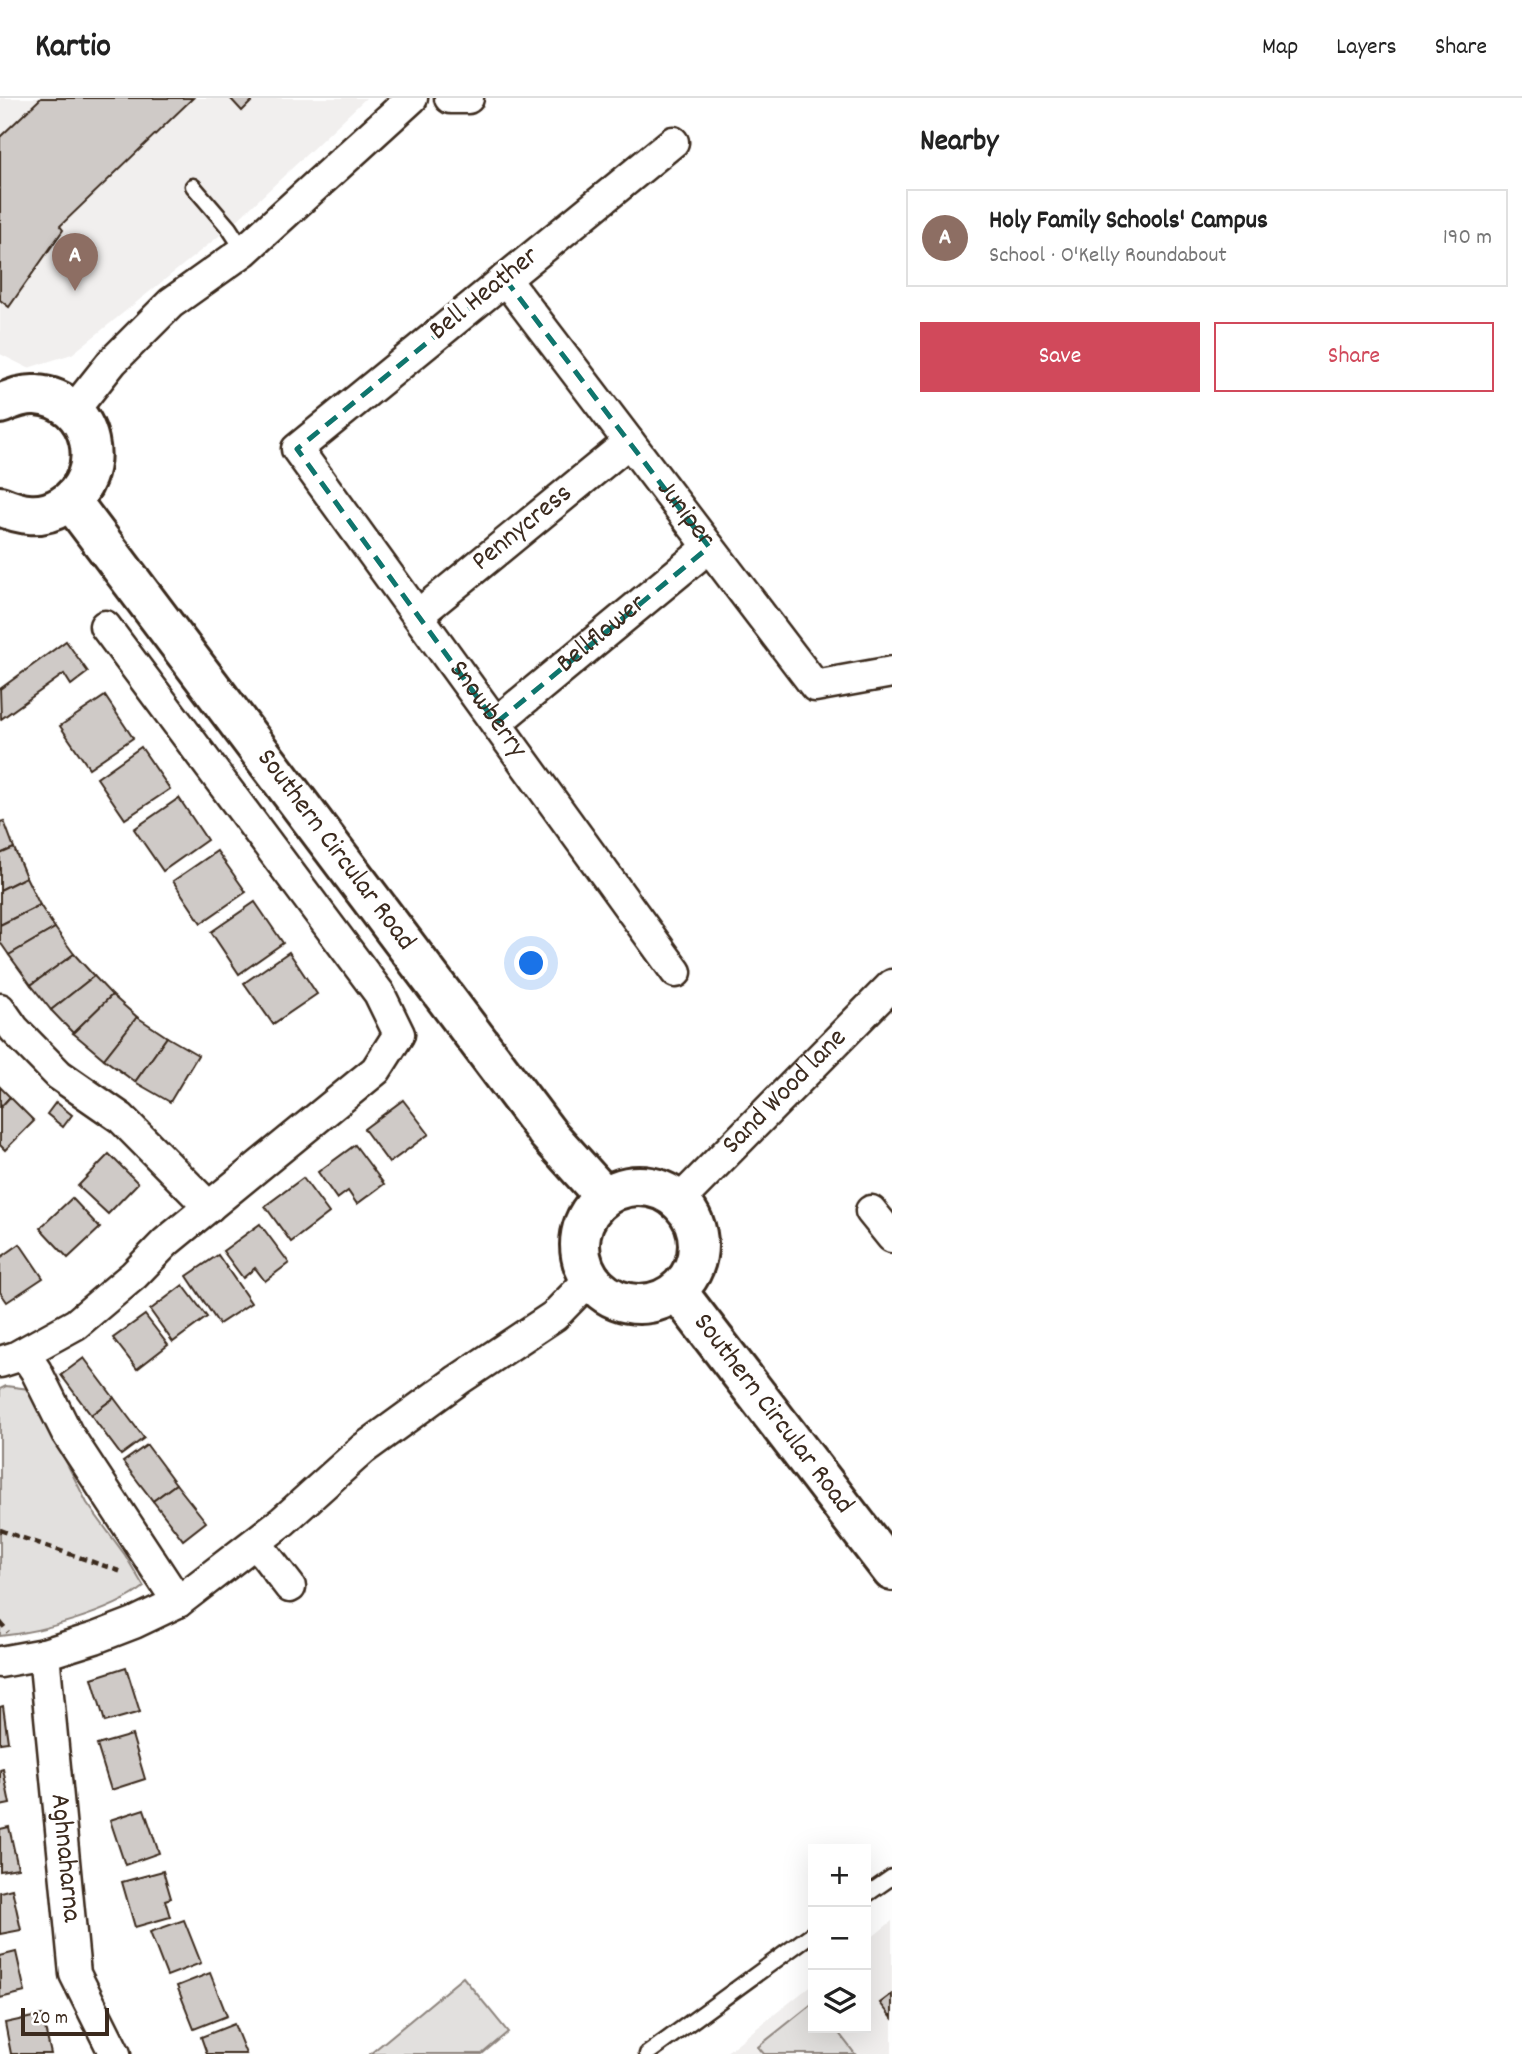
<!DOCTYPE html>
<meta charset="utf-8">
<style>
:root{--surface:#fff;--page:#f6f6f6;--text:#222;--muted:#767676;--line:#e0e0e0;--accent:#d1495b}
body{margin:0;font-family:Dekko,sans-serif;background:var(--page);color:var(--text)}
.controls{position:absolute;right:21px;bottom:21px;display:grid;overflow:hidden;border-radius:0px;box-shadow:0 7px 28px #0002}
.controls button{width:63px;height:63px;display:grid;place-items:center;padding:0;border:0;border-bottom:2px solid var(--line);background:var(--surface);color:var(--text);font:35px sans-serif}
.scale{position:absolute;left:21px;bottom:18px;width:88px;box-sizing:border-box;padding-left:7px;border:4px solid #3b2a1e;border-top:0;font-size:19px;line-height:24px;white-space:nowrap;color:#3b2a1e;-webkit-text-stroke:5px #fff;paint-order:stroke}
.you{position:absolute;left:532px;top:866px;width:24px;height:24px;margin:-18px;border:5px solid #fff;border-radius:50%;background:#1a73e8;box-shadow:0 0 0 10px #1a73e833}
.badge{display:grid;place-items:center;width:46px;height:46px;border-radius:50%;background:var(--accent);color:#fff;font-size:23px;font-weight:700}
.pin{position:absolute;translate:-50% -58px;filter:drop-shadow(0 2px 4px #0008)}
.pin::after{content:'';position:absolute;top:37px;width:24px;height:21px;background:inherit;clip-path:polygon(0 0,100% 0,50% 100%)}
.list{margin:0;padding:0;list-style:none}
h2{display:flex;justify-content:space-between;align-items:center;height:91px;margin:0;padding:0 28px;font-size:30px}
h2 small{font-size:23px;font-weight:400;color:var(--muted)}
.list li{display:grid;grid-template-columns:46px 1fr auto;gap:21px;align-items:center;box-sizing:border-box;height:98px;margin:0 14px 14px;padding:0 14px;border:2px solid var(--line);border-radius:0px}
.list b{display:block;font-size:26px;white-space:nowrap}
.list p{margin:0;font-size:23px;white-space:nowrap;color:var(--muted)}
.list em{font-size:23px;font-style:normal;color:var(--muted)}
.actions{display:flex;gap:14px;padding:21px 28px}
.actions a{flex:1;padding:16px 0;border:2px solid var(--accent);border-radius:0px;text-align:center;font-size:24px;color:var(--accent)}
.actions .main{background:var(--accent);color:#fff}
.icon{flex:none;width:38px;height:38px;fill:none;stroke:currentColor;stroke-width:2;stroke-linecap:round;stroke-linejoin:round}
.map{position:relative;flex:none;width:892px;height:1956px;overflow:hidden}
header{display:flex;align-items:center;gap:42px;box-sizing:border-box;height:98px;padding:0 35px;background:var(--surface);border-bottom:2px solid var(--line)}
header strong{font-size:33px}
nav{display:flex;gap:38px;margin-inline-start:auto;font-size:24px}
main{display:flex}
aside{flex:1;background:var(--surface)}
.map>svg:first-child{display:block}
</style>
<header>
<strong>Kartio</strong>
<nav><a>Map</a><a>Layers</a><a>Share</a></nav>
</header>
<main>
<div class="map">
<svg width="892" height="1956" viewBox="0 0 892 1956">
<rect width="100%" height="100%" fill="#fff"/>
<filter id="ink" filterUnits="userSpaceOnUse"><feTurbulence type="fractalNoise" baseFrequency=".0143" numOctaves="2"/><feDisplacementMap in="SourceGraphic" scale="14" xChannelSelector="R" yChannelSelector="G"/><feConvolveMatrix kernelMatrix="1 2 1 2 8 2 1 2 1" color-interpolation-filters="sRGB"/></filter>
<g filter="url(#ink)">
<g fill="#f1efee">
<path d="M0 0H366L229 130 72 256 28 270 0 256Z"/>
<path d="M892 1823V1956H724L813 1886V1930H866V1844Z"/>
</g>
<g fill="#e2e0de" stroke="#8e857e" stroke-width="2">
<path d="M6 1288 29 1291 87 1405 125 1457 144 1489C112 1514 41 1534 0 1538V1291Z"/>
<path d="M463 1879 508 1934 482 1956H370Z"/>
<path d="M813 1905V1930H835L855 1956H764L758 1949Z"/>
</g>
<g fill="#cfcac7" stroke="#3b2a1e" stroke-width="2">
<path d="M41 0H193L60 128 63 132 9 209 0 202V39Z"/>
<path d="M230 0H255L242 13Z"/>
<path d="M66 543 88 574 71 587 64 576 1 621 0 591Z"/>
<path d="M105 598 133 640 89 670 60 628Z"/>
<path d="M141 649 170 691 125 721 97 680Z"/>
<path d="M179 700 207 742 163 773 134 731Z"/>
<path d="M4 723 14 750 0 756V724Z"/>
<path d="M14 750 26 779 0 792V756Z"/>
<path d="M217 753 246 794 201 825 173 783Z"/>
<path d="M26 779 40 807 0 827V792Z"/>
<path d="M255 804 283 845 239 876 211 834Z"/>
<path d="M40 807 55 830 9 857 0 844V827Z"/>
<path d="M55 830 74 856 31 887 9 857Z"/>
<path d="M289 854 317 896 273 926 244 885Z"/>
<path d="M74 856 94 878 51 912 31 887Z"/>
<path d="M94 878 112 897 73 935 51 912Z"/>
<path d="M112 897 137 919 104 961 73 935Z"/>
<path d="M137 919 167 939 135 984 104 961Z"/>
<path d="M167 939 198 957 170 1004 135 984Z"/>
<path d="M0 989 10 999 0 1010Z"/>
<path d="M10 999 34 1023 5 1052 0 1047V1010Z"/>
<path d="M403 1002 429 1036 389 1065 364 1031Z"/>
<path d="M56 1004 72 1017 63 1029 47 1016Z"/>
<path d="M355 1047 384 1086 357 1106 348 1093 337 1101 318 1074Z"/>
<path d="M109 1056 138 1085 108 1116 78 1088Z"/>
<path d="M303 1080 329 1115 291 1144 265 1108Z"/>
<path d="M72 1100 100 1130 68 1160 40 1130Z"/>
<path d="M260 1126 289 1165 265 1183 255 1170 243 1180 223 1153Z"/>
<path d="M20 1146 43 1180 7 1204 0 1194V1160Z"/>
<path d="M218 1157 251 1205 219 1226 187 1178Z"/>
<path d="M183 1187 207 1219 173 1244 150 1212Z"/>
<path d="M145 1217 168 1247 137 1271 113 1240Z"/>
<path d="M84 1260 114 1300 91 1317 61 1277Z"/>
<path d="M114 1300 144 1340 121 1357 91 1317Z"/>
<path d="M147 1347 176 1386 153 1403 123 1364Z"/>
<path d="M176 1386 206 1424 183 1442 153 1403Z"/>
<path d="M126 1569 140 1614 105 1624 92 1580Z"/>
<path d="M3 1608 8 1644 0 1645V1609Z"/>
<path d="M132 1637 145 1681 111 1692 97 1647Z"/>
<path d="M3 1671 10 1706 0 1708V1672Z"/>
<path d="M144 1711 159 1755 125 1767 110 1722Z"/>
<path d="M9 1729 18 1770 0 1773V1731Z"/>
<path d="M163 1773 171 1800 165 1802 170 1819 135 1829 122 1784Z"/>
<path d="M12 1791 21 1832 0 1836V1794Z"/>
<path d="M184 1822 201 1865 167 1878 150 1834Z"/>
<path d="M16 1854 25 1894 0 1900V1858Z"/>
<path d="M210 1875 227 1918 194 1931 177 1888Z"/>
<path d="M892 1896V1920L880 1905Z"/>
<path d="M42 1917 51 1956H11L5 1925Z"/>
<path d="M234 1926 246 1956H207L201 1939Z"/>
</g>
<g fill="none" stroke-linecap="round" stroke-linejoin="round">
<defs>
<g id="lane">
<path d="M193 88 229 130 244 153"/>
<path d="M866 1797 892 1779"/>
<path d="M647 1956 813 1835"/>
</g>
<g id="street">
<path d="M450 0H468"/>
<path id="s1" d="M673 44 297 351 676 874"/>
<path id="s2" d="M505 181 815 588 892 574"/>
<path d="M73 313 112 264 171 205 244 153 412 0"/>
<path id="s3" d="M418 517 629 344"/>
<path id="s4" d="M496 625 709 449"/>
<path d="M0 911 14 931 59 977 121 1020 209 1109"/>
<path id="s5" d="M679 1103 892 887"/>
<path d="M871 1113 892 1139"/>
<path d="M24 1255 36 1273 67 1335 178 1504"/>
<path d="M0 1264 16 1259 76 1226 134 1177 166 1144 376 972 399 936 379 895 105 528"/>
<path d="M256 1445 290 1489"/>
<path id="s6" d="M44 1556 75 1876 115 1956"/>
<path d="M0 1564 44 1556 95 1540 134 1525 178 1504 283 1423 363 1351 458 1282 554 1218 590 1181"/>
</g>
<g id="secondary">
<path d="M0 306C12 301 23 296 36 297 95 301 110 379 62 408 41 421 21 417 0 408"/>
<path id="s7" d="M71 403 548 1036 604 1098"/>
<circle cx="639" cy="1147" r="59"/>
<path id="s8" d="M677 1193 892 1473"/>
</g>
</defs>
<use href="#lane" stroke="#3b2a1e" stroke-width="19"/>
<use href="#street" stroke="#3b2a1e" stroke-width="35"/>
<use href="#secondary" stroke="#3b2a1e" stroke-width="44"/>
<g stroke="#3b2a1e" stroke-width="4.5" stroke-dasharray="7 5" stroke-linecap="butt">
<path d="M0 1432 122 1474"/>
<path d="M0 1524 8 1534"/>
</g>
<use href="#lane" stroke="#fff" stroke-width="14"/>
<use href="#street" stroke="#fff" stroke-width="30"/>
<use href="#secondary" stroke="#fff" stroke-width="38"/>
</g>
</g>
<path fill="none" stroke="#0f766e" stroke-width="5" stroke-dasharray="14 9" stroke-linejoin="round" d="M505 181 709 449 496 625 297 351Z"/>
<g text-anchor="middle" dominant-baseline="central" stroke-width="7" stroke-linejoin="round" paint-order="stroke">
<g font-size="28" fill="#3b2a1e" stroke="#fff">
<text transform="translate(485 197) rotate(-39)">Bell Heather</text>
<text stroke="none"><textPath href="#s2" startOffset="296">Juniper</textPath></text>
<text stroke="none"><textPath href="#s3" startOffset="136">Pennycress</textPath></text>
<text stroke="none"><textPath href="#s4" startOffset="138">Bellflower</textPath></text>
<text stroke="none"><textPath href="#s1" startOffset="808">Snowberry</textPath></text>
<text stroke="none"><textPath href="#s7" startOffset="438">Southern Circular Road</textPath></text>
<text stroke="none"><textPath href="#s5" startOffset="152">Sand Wood lane</textPath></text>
<text stroke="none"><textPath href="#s8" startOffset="156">Southern Circular Road</textPath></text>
<text stroke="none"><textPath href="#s6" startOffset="205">Aghnaharna</textPath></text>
</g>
</g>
</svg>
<div class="controls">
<button>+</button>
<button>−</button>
<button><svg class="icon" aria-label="layers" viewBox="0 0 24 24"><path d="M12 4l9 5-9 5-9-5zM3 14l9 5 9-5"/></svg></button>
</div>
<div class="scale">20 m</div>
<div class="you"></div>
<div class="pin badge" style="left:75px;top:193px;background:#8d6e63">A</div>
</div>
<aside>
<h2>Nearby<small></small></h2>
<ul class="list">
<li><span class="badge" style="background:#8d6e63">A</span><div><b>Holy Family Schools' Campus</b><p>School · O'Kelly Roundabout</p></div><em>190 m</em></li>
</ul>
<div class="actions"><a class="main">Save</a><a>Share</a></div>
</aside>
</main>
